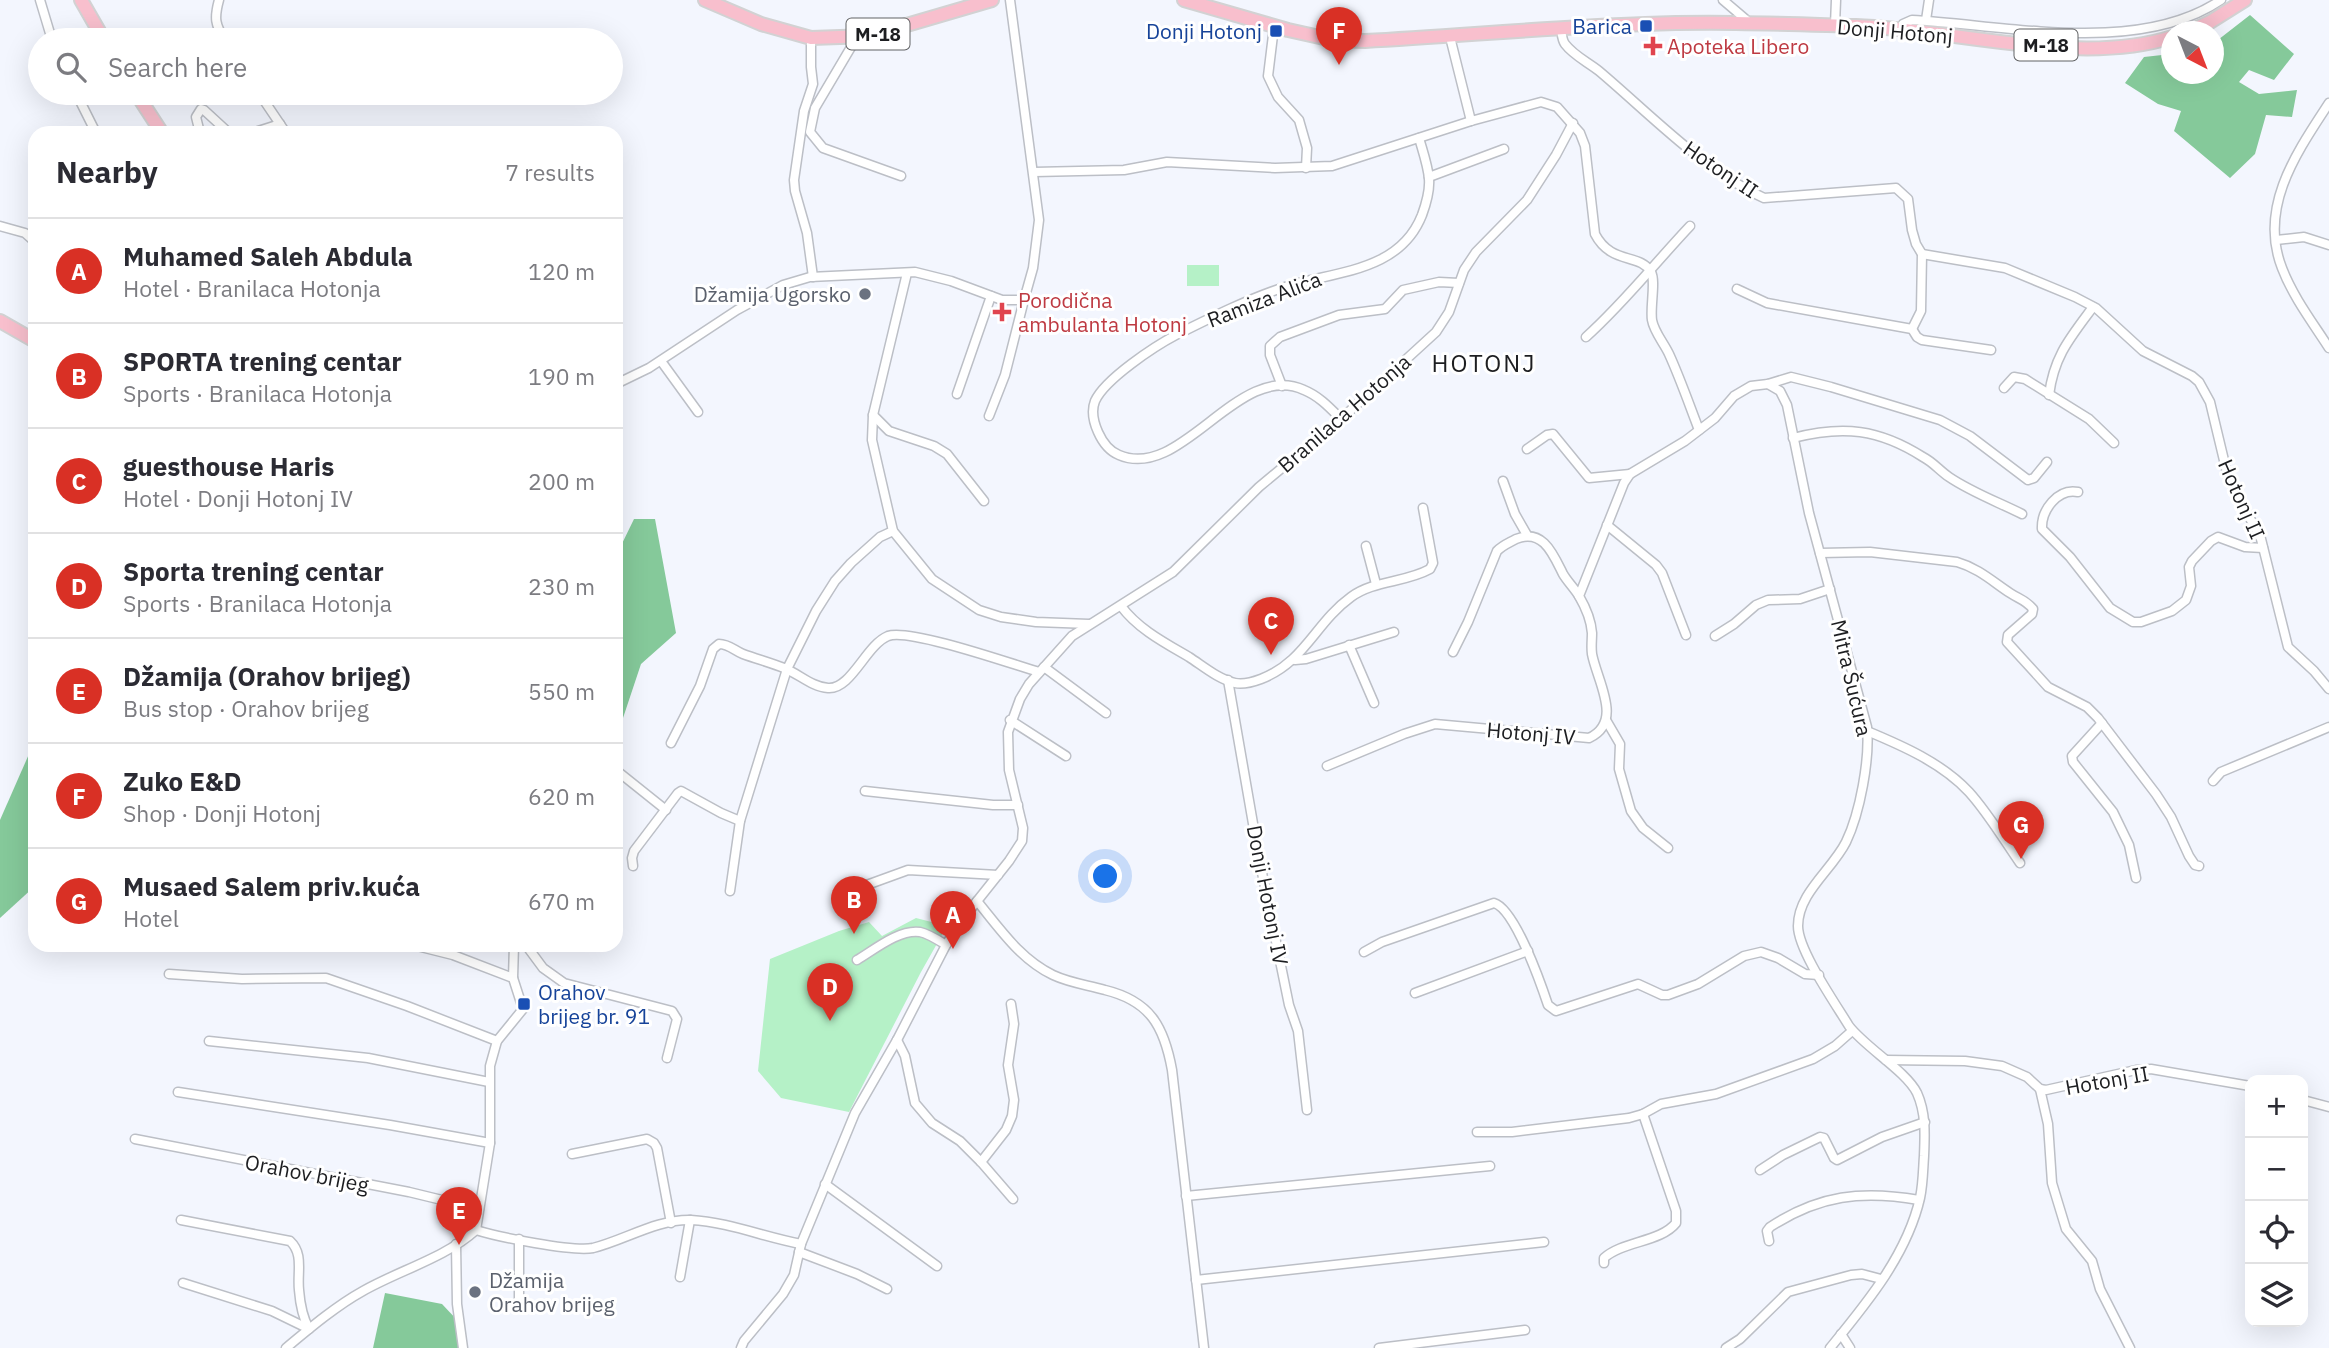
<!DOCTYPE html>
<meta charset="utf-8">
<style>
:root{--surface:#fff;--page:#f7f7f7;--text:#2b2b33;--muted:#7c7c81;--line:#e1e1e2;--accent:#d93025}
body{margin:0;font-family:"IBM Plex Sans",sans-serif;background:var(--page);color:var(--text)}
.controls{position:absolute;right:21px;bottom:21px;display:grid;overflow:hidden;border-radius:14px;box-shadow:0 7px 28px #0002}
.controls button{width:63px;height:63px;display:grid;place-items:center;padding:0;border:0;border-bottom:2px solid var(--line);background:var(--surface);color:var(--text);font:35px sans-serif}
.compass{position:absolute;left:2161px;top:21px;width:63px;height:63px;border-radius:50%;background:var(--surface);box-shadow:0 7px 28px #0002;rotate:138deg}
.you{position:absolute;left:1106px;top:877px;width:24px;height:24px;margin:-18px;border:5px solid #fff;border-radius:50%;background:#1a73e8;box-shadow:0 0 0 10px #1a73e833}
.badge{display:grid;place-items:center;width:46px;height:46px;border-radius:50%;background:var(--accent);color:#fff;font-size:23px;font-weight:700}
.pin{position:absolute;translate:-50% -58px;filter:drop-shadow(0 2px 4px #0008)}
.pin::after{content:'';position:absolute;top:37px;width:24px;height:21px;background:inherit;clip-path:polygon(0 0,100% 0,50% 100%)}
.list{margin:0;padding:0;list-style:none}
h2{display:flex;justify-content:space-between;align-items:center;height:91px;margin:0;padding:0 28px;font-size:30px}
h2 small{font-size:23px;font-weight:400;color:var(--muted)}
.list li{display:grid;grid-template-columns:46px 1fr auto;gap:21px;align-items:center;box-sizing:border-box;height:105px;padding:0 28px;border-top:2px solid var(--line)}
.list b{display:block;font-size:26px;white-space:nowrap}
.list p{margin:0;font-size:23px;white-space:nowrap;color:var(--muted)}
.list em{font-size:23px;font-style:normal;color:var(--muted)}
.icon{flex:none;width:38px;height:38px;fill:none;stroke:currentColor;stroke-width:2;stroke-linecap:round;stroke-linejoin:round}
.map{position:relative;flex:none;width:2329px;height:1348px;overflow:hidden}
.search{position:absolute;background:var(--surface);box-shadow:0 7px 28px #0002;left:28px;top:28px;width:595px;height:77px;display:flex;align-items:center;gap:18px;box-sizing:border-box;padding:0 24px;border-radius:38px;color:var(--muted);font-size:26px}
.panel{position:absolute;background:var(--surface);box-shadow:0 7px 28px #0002;left:28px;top:126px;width:595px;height:826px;border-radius:21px}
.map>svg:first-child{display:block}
</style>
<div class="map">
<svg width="2329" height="1348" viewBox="0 0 2329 1348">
<rect width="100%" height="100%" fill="#f3f6fe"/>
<g fill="#b5f1c7">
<rect x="1187" y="265" width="32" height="21"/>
<path d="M916 918 947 926 921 972 849 1112 781 1098 758 1071 770 959 839 931 869 922 882 936Z"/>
</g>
<g fill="#85c99a">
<path d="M2250 15 2294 54 2274 80 2249 70 2239 82 2259 94 2297 90 2292 117 2266 115 2255 154 2230 178 2174 131 2181 111 2158 104 2125 83 2144 57 2171 54 2172 74H2214V43Z"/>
<path d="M634 519H655L676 633 641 664 620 727 616 728V556Z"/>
<path d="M35 750V886L0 918V820L29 754Z"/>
<path d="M385 1293 442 1304 458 1321 459 1348H373Z"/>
</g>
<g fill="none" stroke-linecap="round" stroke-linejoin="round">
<defs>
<g id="minor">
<path d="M40 0 52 40"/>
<path d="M219 0C214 18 215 25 225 40"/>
<path d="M1723 0 1750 23"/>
<path d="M1926 20 1929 0"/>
<path d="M1835 25 1836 0"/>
<path d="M1274 27 1268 76 1278 97 1299 120 1307 148 1306 168"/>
<path d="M1561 29C1562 35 1562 40 1565 44 1574 56 1588 62 1599 71 1650 114 1703 170 1764 198L1896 188 1908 199 1912 230 1916 244 1922 254 1921 311 1912 329"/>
<path d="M1899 30 1903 24 1912 20C2006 25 2138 56 2221 0"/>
<path d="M857 37 815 108 810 132 823 148 901 176"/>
<path d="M1450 37 1471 121"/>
<path d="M811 38V67L813 84 804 111 794 180 795 191 807 233 813 277"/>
<path d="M76 93 96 133"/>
<path d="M259 93 286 133"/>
<path d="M2329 103C2297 152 2258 207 2282 268 2293 297 2313 323 2329 348"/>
<path d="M200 133 196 117 201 109 204 110 229 133"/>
<path d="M252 133 280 124"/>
<path d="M1034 172 1124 170 1167 162 1275 168 1332 166 1471 121 1541 102 1557 107 1580 133 1585 146 1595 234C1611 265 1640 253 1651 272 1656 281 1650 307 1652 320 1654 332 1664 343 1669 354 1680 378 1689 404 1699 430"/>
<path d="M1429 177 1504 149"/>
<path d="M0 226 25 233 35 242"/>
<path d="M2276 240 2304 237 2329 245"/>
<path d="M1922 254 2005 268 2075 297 2096 308 2143 351 2192 376 2199 382 2210 402 2228 477 2261 539 2288 647 2314 671 2329 689"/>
<path d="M907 273 873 415 872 440 893 531 932 579 979 610 1001 617 1036 622 1089 624"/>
<path d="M1737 289 1767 303 1912 329 1917 337 1922 340 1991 350"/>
<path d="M1586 337C1624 303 1655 263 1690 226"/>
<path d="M661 361 698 412"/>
<path d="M616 384 649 368 737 310 783 285 810 277 915 272 951 281 1002 300H1024L1033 268 1039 220 1010 0"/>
<path d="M1768 384 1780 391 1787 405 1809 513 1867 727C1870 759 1860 813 1846 842 1832 870 1798 893 1798 926 1798 950 1835 1003 1849 1026 1866 1048 1906 1071 1917 1093 1926 1113 1925 1134 1924 1156 1923 1170 1923 1184 1920 1198 1907 1255 1866 1304 1830 1348"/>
<path d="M1282 386 1270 355V346L1280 337 1339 315 1385 309 1403 290 1439 282 1459 283"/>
<path d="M2004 388 2014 377 2025 379 2089 419 2114 443"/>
<path d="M957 394 991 296"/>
<path d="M2049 395C2054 356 2070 338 2093 307"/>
<path d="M873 415 889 431 934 446 947 454 984 501"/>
<path d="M989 416 1005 375 1024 300"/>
<path d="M1341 419C1330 408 1319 396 1304 390 1238 360 1182 482 1119 455 1109 451 1102 441 1098 432 1094 423 1091 411 1095 401 1105 379 1155 346 1176 335 1212 317 1250 298 1288 286 1338 271 1400 271 1422 215 1426 204 1430 191 1429 179 1428 166 1423 152 1419 138"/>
<path d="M1793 438C1843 425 1879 429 1923 457 1933 462 1940 471 1949 477 1971 492 1998 502 2022 514"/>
<path d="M1527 449 1547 435 1553 434 1589 478 1630 474"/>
<path d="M1503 481 1515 514 1527 535"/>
<path d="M2078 492C2058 488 2041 510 2042 529L2070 557 2110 608 2133 622H2141L2172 611 2186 600 2191 586 2189 567 2192 561 2211 541 2218 537 2245 547 2263 548"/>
<path d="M1607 525 1656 565 1662 573 1686 635"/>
<path d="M1366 546 1376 584"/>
<path d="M1820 553 1870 552 1957 562C1978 568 1992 581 2010 593 2019 599 2026 600 2033 609L2032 614 2008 635 2007 642 2048 687 2087 707 2098 718 2156 794 2171 817 2189 856 2195 865 2199 866"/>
<path d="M1121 606C1138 629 1165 643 1189 657 1203 666 1218 679 1235 683 1244 685 1253 682 1261 679 1305 662 1315 623 1351 597 1374 580 1405 583 1430 569L1433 563 1423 508"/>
<path d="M1715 636 1734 624 1756 605 1768 600 1800 599 1830 589"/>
<path d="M1349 645 1374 703"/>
<path d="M1453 652 1468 622 1497 551C1503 545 1509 543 1516 539 1543 528 1553 554 1563 574 1567 581 1575 589 1579 596"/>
<path d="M1295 660 1306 659 1394 632"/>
<path d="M1044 667 1106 713"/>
<path d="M1228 680 1259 858 1289 1005 1298 1031 1307 1110"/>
<path d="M1010 720 1066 756"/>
<path d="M1606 720 1620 744 1619 769 1631 811 1643 828 1668 848"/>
<path d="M2102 723 2072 756 2073 762 2113 812 2129 845 2136 878"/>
<path d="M1867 731C1903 746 1942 763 1969 792 1988 813 2004 840 2020 863"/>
<path d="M671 743 700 686 713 649 719 644C729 644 735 651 743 654 757 659 771 663 784 668 799 674 812 687 828 688 851 690 866 645 888 636 909 628 1012 664 1039 672"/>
<path d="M1327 766 1404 734 1435 724 1589 738C1624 722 1597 681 1592 654 1591 647 1592 640 1592 633 1591 619 1586 608 1579 596L1624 483 1630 474 1685 441 1715 418 1734 396 1751 386 1768 384 1791 377 1831 387 1940 420 1970 436 2028 480 2034 478 2047 462"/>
<path d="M616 770 666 810"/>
<path d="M2213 781 2221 772 2329 727"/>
<path d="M865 791 993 805H1018"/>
<path d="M633 866 632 858 634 851 678 793 681 791 721 813 740 821"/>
<path d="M853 890 908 870 998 875"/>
<path d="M730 891 740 821 787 669 816 611 835 581 851 563 880 537 893 531"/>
<path d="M977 901C1000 929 1020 959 1053 975 1070 983 1088 985 1105 990 1150 1001 1164 1026 1172 1070L1204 1348"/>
<path d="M413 945 453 955 513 978"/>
<path d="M526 945 543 968 564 983 672 1011 677 1019 667 1058"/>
<path d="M1364 952 1382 942 1494 903C1515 909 1541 984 1548 1005L1556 1011 1638 984 1662 995H1668L1698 984 1744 956 1761 952 1778 958 1805 974 1819 975"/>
<path d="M857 960C874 950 899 929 920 932 929 934 938 940 946 945"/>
<path d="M169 974 242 979 326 978 407 1006 497 1041"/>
<path d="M1415 993 1528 951"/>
<path d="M897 1040 905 1056 915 1103 932 1123 960 1141 981 1162 1013 1199"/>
<path d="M209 1041 368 1058 489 1082"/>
<path d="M1886 1060 1965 1061 2002 1066 2027 1077 2040 1089 2046 1090 2136 1070 2151 1069 2250 1086"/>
<path d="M2040 1089 2048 1124 2052 1183 2066 1229 2092 1261 2100 1289 2130 1348"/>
<path d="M178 1092 390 1125 490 1143"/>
<path d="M2303 1100 2329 1107"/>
<path d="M1477 1132H1512L1629 1118 1643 1114 1661 1104 1716 1094 1813 1059 1835 1046 1852 1031"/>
<path d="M135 1139 409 1192 479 1209"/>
<path d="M572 1154 647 1139 654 1143 657 1148 671 1223"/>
<path d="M981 1162 1006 1130 1012 1116 1014 1100 1008 1065 1014 1024 1011 1004"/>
<path d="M1760 1170 1783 1155 1820 1137 1824 1138 1834 1158 1837 1160 1882 1137 1925 1122"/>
<path d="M825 1184 937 1266"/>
<path d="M1186 1196 1490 1166"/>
<path d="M181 1220 290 1241C304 1254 297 1272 299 1290 300 1303 303 1318 309 1329"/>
<path d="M476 1230C498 1237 573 1252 593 1248 625 1240 657 1219 691 1220 728 1222 764 1237 801 1244"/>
<path d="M519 1239V1305"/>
<path d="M1769 1241 1767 1231 1770 1227C1819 1195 1862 1190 1919 1200"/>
<path d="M456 1244 457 1304 463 1348"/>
<path d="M799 1252 857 1274 887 1289"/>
<path d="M1604 1263V1258C1623 1241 1661 1242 1676 1223V1211L1643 1114"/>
<path d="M680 1277 690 1220"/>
<path d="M1196 1280 1544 1242"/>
<path d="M183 1283 272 1311 307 1328"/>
<path d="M1841 1334 1850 1348"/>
<path d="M286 1348C310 1328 336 1306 363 1291 400 1270 445 1258 476 1230L490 1143V1066L497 1041 523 1009 513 978 514 945"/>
<path d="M741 1348 744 1341 783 1294 794 1275 801 1244 855 1113 897 1040 946 945 958 925 1009 861 1022 841 1023 828 1009 770 1008 732 1020 699 1029 684 1072 636 1173 572 1259 487 1341 419 1436 332 1449 312 1464 270 1476 252 1527 200 1556 155 1573 123"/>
<path d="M1379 1348 1525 1330"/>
<path d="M1726 1348 1740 1339 1788 1292 1851 1275 1862 1274 1881 1279"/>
</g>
<g id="primary">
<path d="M81 0 104 40"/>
<path d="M705 0 761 24 811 38 869 36 992 0"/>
<path d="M1184 0 1288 30 1333 40 1365 41C1459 36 1552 27 1645 24 1715 21 1786 24 1856 26 1953 29 2079 67 2172 37"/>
<path d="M2189 32 2210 22 2245 0"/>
<path d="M136 93 162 133"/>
<path d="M0 321 35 341"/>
</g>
</defs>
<use href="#minor" stroke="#bcbfc6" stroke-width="11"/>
<use href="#primary" stroke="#d2d2d3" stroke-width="16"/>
<use href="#minor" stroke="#fff" stroke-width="8"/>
<use href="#primary" stroke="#f8bfcd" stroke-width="12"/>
</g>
<g fill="#1a4fb4" stroke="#fff" stroke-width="2.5">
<rect x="1639" y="19" width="14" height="14" rx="3.5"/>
<rect x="1269" y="24" width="14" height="14" rx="3.5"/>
<rect x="517" y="997" width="14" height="14" rx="3.5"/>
</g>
<g fill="#e0444e" stroke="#fff" stroke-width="2.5">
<path d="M1649.5 35.5h7v7h7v7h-7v7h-7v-7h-7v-7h7z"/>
<path d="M998.5 301.5h7v7h7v7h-7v7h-7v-7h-7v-7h7z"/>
</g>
<g fill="#6b7280" stroke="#fff" stroke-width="2.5">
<circle cx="865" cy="294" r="7"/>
<circle cx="475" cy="1292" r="7"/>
</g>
<g text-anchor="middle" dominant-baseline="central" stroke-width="6" stroke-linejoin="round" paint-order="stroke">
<g fill="#fff" stroke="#616264" stroke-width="2">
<rect x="846.5" y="18.5" width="63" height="31" rx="5"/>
<rect x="2014.5" y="29.5" width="63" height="31" rx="5"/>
</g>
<g font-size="19" font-weight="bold" fill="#1d1e21">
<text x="878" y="34">M-18</text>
<text x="2046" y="45">M-18</text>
</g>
<g font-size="21" fill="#164399" stroke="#fff" text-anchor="end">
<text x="1632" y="26">Barica</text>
<text x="1262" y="31">Donji Hotonj</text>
<text x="538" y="992" text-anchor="start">Orahov<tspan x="538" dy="24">brijeg br. 91</tspan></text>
</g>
<g font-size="21" fill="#1d1e21" stroke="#fff">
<text transform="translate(1895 31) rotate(5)">Donji Hotonj</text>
<text transform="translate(1721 169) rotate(34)">Hotonj II</text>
<text transform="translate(1264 299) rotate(-21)">Ramiza Alića</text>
<text transform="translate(1344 413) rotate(-41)">Branilaca Hotonja</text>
<text transform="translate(2242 499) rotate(66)">Hotonj II</text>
<text transform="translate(1852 678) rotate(77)">Mitra Šućura</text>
<text transform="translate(1531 733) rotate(5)">Hotonj IV</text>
<text transform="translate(1268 895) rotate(79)">Donji Hotonj IV</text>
<text transform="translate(2107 1080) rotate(-10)">Hotonj II</text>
<text transform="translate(307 1173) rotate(11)">Orahov brijeg</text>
</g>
<g font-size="21" fill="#be3a42" stroke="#fff" text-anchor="start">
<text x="1667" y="46">Apoteka Libero</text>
<text x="1018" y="300">Porodična<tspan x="1018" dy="24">ambulanta Hotonj</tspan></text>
</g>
<g font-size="21" fill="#5b616d" stroke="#fff" text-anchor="end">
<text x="851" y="294">Džamija Ugorsko</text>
<text x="489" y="1280" text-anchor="start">Džamija<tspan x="489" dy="24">Orahov brijeg</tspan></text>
</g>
<g font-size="24" letter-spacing="2" fill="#1d1e21" stroke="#fff">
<text x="1484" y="363">HOTONJ</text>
</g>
</g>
</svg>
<div class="controls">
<button>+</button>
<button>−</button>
<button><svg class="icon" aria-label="locate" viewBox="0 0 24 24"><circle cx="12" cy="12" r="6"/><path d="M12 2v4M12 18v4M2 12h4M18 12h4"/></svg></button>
<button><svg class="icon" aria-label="layers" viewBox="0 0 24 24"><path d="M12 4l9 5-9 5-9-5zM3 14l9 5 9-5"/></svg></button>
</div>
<svg class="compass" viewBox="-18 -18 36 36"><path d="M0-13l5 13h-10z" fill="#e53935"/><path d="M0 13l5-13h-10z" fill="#7c7c81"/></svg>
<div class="you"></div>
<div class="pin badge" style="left:953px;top:949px">A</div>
<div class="pin badge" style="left:854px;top:934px">B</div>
<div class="pin badge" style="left:1271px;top:655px">C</div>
<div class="pin badge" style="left:830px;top:1021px">D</div>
<div class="pin badge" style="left:459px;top:1245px">E</div>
<div class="pin badge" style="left:1339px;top:65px">F</div>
<div class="pin badge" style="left:2021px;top:859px">G</div>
<div class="search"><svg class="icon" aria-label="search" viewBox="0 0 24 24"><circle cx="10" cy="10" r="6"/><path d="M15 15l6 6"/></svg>Search here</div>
<section class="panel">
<h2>Nearby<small>7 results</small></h2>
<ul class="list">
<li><span class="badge">A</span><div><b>Muhamed Saleh Abdula</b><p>Hotel · Branilaca Hotonja</p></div><em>120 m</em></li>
<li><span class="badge">B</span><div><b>SPORTA trening centar</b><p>Sports · Branilaca Hotonja</p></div><em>190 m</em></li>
<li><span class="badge">C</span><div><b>guesthouse Haris</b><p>Hotel · Donji Hotonj IV</p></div><em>200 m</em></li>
<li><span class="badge">D</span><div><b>Sporta trening centar</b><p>Sports · Branilaca Hotonja</p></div><em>230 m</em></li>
<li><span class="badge">E</span><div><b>Džamija (Orahov brijeg)</b><p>Bus stop · Orahov brijeg</p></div><em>550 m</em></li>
<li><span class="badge">F</span><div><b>Zuko E&amp;D</b><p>Shop · Donji Hotonj</p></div><em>620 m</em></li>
<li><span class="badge">G</span><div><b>Musaed Salem priv.kuća</b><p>Hotel</p></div><em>670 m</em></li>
</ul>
</section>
</div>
